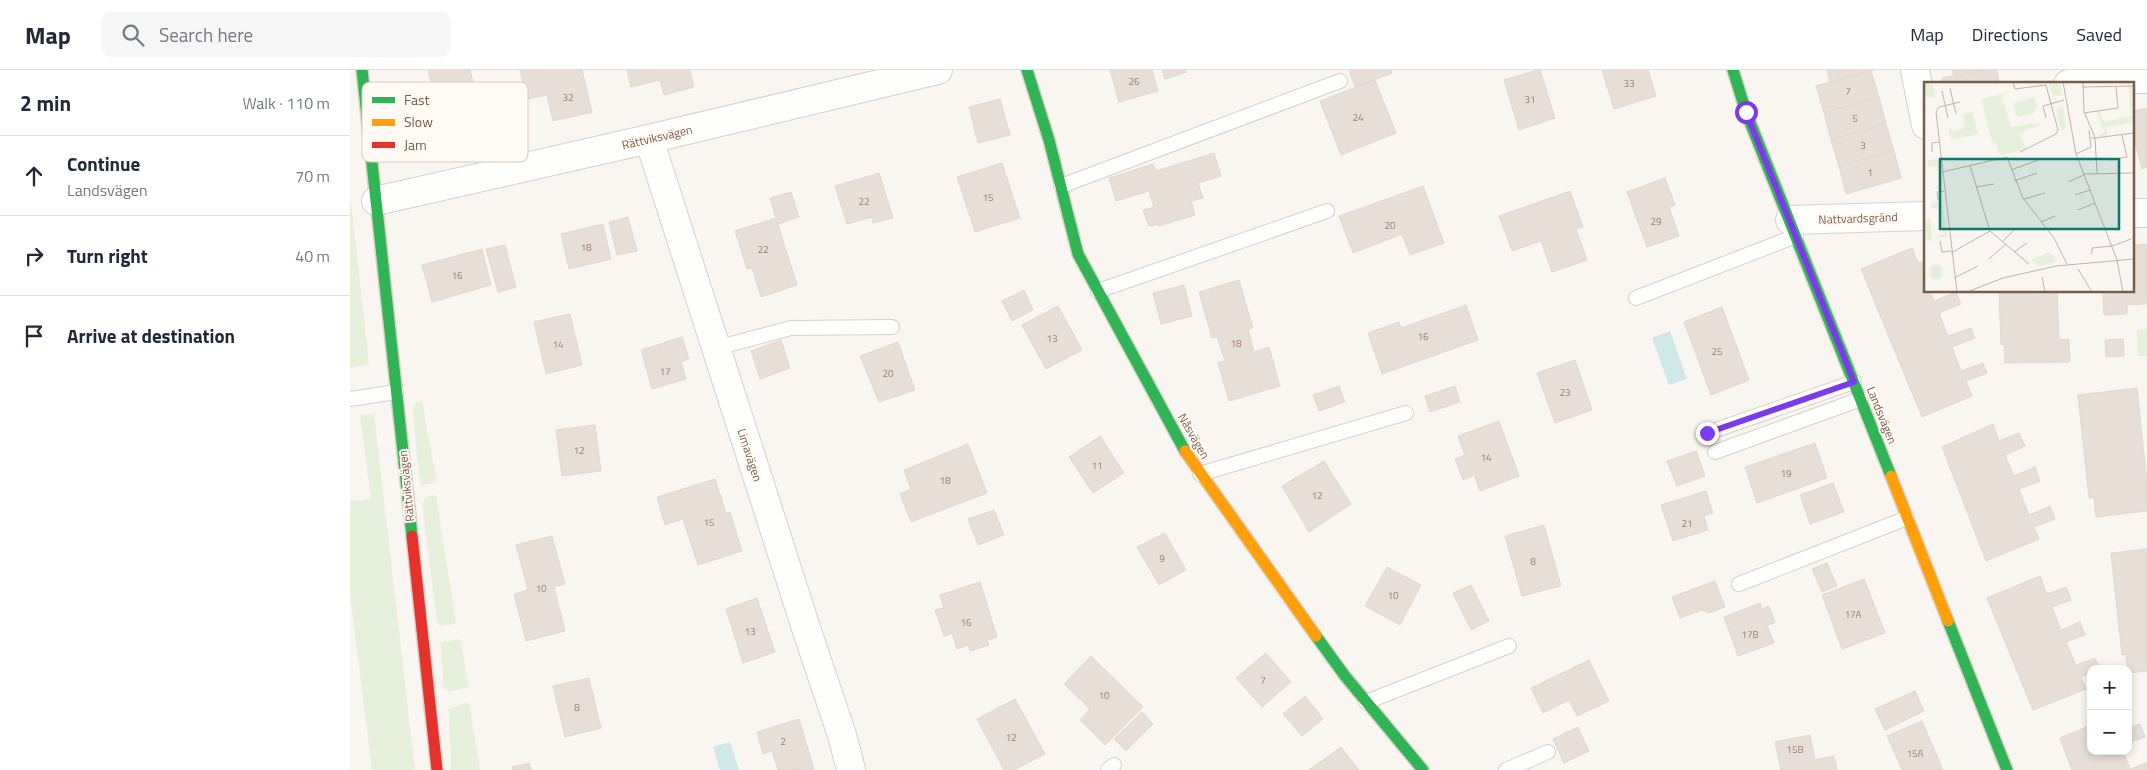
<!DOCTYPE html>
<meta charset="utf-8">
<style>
:root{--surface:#fff;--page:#f6f6f7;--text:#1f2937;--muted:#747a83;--line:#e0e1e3}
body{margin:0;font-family:"Titillium Web",sans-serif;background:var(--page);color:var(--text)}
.controls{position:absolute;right:15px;bottom:15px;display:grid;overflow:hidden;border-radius:10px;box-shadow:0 2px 8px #0003}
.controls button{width:45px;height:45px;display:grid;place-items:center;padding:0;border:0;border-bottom:1px solid var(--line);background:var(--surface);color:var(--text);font:25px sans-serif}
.stop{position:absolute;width:15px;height:15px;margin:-11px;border:4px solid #7c3aed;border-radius:50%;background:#fff}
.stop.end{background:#7c3aed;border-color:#fff;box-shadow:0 1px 5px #0008}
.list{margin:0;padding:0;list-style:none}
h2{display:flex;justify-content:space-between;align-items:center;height:65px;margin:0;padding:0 20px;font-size:21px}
h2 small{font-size:16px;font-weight:400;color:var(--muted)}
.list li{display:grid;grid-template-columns:32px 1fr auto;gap:15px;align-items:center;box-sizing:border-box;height:80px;padding:0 20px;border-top:1px solid var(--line)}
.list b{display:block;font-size:19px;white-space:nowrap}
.list p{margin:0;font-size:16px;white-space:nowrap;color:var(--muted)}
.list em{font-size:16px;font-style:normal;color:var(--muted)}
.icon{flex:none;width:28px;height:28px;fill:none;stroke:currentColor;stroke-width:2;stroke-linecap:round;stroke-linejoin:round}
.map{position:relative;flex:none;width:1797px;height:700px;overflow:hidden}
header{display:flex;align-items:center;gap:30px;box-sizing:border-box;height:70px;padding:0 25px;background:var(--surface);border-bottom:1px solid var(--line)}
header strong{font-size:24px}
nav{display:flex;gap:28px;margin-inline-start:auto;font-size:18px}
.search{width:350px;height:45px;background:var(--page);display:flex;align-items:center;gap:12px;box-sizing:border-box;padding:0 18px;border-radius:10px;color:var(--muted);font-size:19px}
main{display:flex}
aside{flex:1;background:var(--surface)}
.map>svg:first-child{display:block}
</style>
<header>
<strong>Map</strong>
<div class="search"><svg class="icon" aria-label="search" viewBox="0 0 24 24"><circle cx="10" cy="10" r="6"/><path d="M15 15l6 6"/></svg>Search here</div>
<nav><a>Map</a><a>Directions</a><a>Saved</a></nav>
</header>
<main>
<aside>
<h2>2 min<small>Walk · 110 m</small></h2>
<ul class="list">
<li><svg class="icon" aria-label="ahead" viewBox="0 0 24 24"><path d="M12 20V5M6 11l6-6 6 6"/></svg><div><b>Continue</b><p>Landsvägen</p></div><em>70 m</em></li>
<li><svg class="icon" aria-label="right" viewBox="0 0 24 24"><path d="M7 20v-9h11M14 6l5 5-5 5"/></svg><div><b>Turn right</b></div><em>40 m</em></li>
<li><svg class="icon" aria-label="arrive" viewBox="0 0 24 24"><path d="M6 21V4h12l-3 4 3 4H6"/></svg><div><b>Arrive at destination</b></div></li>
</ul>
</aside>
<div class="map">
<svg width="1797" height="700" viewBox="0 0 1797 700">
<rect width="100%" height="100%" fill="#f9f5f0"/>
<g fill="#e7f0db">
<path d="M0 124 19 294 0 298Z"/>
<path d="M1797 259V286H1788L1787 260Z"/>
<path d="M67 332H72L87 413 71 415 67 389 63 336Z"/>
<path d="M24 344 65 700H22L0 524V431L21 429 10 345Z"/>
<path d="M86 425 106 554 90 556 87 551 72 434 76 427Z"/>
<path d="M110 569 119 617 99 622 93 616 91 573Z"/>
<path d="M119 632 130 700H101L99 639Z"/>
</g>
<g fill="#d0e8ea">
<path d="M1320 261 1337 309 1319 315 1302 268Z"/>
<path d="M380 672 389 700H370L363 677Z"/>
</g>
<g fill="#e6ded7" stroke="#e2d8d2">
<path d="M78 0H120L137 66 96 76Z"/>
<path d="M170 0H232L242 42 203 51 197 25 177 29Z"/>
<path d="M277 0H340L344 17 314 25 310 10 281 17Z"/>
<path d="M760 0H802L808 21 769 32Z"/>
<path d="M812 0H836L837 2 815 9Z"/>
<path d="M999 0H1041L1042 3 1005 17Z"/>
<path d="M1187 0H1190L1205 48 1169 60 1154 10Z"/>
<path d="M1252 0H1298L1306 26 1264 39Z"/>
<path d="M1477 0H1524L1480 12Z"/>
<path d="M1602 0H1635L1604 6Z"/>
<path d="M1635 0H1647L1649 14H1593L1592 8Z"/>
<path d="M1521 1 1529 27 1474 43 1466 16Z"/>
<path d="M1025 10 1046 63 991 85 970 31Z"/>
<path d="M1529 27 1536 54 1481 70 1474 43Z"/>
<path d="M650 29 660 65 628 73 619 37Z"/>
<path d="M1797 38V97L1792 99 1783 65V41Z"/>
<path d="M1536 54 1544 81 1489 96 1481 70Z"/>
<path d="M1544 81 1551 108 1496 124 1489 96Z"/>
<path d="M864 83 871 106 848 113 853 128 841 131 845 145 809 156 808 154 799 156 793 140 804 137 799 121 766 131 759 108 803 94 806 101Z"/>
<path d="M652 93 670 148 625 162 607 107Z"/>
<path d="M529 103 543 148 523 153 522 147 497 154 485 116Z"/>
<path d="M1315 108 1325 135 1319 137 1329 166 1297 177 1277 122Z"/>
<path d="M1073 116 1094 173 1060 185 1052 164 1003 183 989 146Z"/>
<path d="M1220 121 1233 157 1226 159 1237 190 1202 202 1191 171 1162 181 1149 146Z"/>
<path d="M441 122 449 147 428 154 420 128Z"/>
<path d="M278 147 287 181 267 185 259 152Z"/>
<path d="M426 148 447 215 411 227 402 198 397 199 385 161Z"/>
<path d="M253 154 261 189 219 199 211 164Z"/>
<path d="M1797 174V234L1777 235V244L1754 245 1753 221H1783V175Z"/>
<path d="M155 175 166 217 148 222 136 179Z"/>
<path d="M1562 178 1568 193 1576 190V204L1573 205 1576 212V221H1580L1584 231 1606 222 1611 234 1589 243 1598 266 1621 258 1624 266 1625 268 1602 277 1611 301 1633 293 1637 303 1616 311 1622 326 1572 347 1511 199Z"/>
<path d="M132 179 141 215 82 232 72 195Z"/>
<path d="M889 210 903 258 898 259 904 282 919 277 930 316 879 331 868 293 875 291 867 267 862 268 849 222Z"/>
<path d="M834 215 842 246 811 254 803 223Z"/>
<path d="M674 220 683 240 662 251 652 231Z"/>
<path d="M1649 221H1707L1709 270 1719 269 1720 292 1655 293 1654 274 1651 275Z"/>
<path d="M1116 235 1128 270 1032 304 1018 263 1049 252 1051 258Z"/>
<path d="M708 236 732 280 696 299 672 255Z"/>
<path d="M1372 237 1399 310 1361 325 1334 252Z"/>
<path d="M220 244 232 295 196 304 184 252Z"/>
<path d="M332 267 339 289 331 292 336 309 302 319 291 280Z"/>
<path d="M1773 269 1774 286 1756 287 1755 270Z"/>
<path d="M431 270 440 298 410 309 401 281Z"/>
<path d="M548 272 565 320 529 332 510 286Z"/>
<path d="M1225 290 1242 340 1205 353 1187 303Z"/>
<path d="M989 316 995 332 969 341 963 325Z"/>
<path d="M1105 316 1110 332 1080 342 1075 326Z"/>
<path d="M1787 318 1797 413V441L1746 447 1744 428H1739L1728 325Z"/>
<path d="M1149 351 1169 406 1130 421 1124 405 1113 410 1105 389 1115 385 1108 366Z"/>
<path d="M1643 354 1649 371 1669 363 1675 376 1655 385 1664 406 1685 397 1690 411 1669 419 1679 445 1700 436 1705 449 1684 457 1689 469 1636 491 1592 377Z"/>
<path d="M245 355 251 401 212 406 206 360Z"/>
<path d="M750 366 774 403 743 423 719 387Z"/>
<path d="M1465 373 1477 408 1407 433 1395 397Z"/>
<path d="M618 374 637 423 561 452 550 424 561 419 554 400Z"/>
<path d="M1346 381 1355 406 1327 416 1317 391Z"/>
<path d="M974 391 1001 434 959 462 932 416Z"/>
<path d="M365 409 376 443 380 442 392 481 348 495 333 449 315 455 307 427Z"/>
<path d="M1483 413 1494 442 1460 454 1450 425Z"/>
<path d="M1356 421 1363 443 1354 446 1358 460 1323 471 1311 435Z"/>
<path d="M644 440 654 465 628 475 618 449Z"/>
<path d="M1194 455 1211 516 1172 526 1155 466Z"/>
<path d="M815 463 836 500 809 515 787 477Z"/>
<path d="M202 466 215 514 204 517 215 561 176 571 164 524 178 520 166 475Z"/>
<path d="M1797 479V601L1778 603 1776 584 1772 585 1761 483Z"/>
<path d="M1477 493 1487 516 1472 522 1462 499Z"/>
<path d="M1037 497 1071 515 1050 555 1015 536Z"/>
<path d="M1690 506 1697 524 1716 517 1718 521 1721 530 1702 537 1711 560 1730 552 1733 560 1735 565 1716 572 1726 595 1745 588 1750 599H1741V603L1731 607 1736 619 1683 640 1637 528Z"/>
<path d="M1514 509 1535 563 1492 579 1472 525Z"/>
<path d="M1365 511 1375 537 1359 543 1352 540 1330 548 1322 527Z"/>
<path d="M630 512 647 567 637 570 639 575 620 581 618 575 607 579 602 563 594 566 585 540 594 538 590 525Z"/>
<path d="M1121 515 1139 551 1121 560 1103 523Z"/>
<path d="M407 528 425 582 393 593 376 539Z"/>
<path d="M1410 533 1412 539 1419 536 1425 553 1417 555 1424 573 1388 586 1374 547Z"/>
<path d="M916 583 941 612 912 637 886 608Z"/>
<path d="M741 586 793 637 755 675 730 650 740 639 714 614Z"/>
<path d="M1239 590 1259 631 1227 646 1219 630 1193 643 1181 618Z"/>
<path d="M239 608 251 658 215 667 203 616Z"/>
<path d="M1565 621 1574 641 1535 660 1525 639Z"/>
<path d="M955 626 973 649 952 666 933 644Z"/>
<path d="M665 629 695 684 664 700H654L627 649Z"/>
<path d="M792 642 803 654 776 681 764 669Z"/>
<path d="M449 649 464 699 428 700 422 681 413 684 407 662Z"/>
<path d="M1572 651 1593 700H1552L1537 666Z"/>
<path d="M1790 654 1795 667 1778 673V658Z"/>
<path d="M1741 655V681H1773L1780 699 1797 693V700H1722L1710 668Z"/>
<path d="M1228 657 1239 681 1214 693 1203 669Z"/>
<path d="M1460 665 1465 690 1484 686 1487 700H1431L1425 672Z"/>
<path d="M991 677 1009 700H959Z"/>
<path d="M179 693 181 700H163L162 697Z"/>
</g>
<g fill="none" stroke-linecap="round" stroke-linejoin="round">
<defs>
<g id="lane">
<path d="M711 116 990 11"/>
<path d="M748 221 977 141"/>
<path d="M1286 228 1446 166"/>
<path d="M366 278 441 258 542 257"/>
<path d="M0 329 46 322"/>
<path d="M1357 363 1504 312"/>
<path d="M1365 382 1511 329"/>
<path d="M850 404 1056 343"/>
<path d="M1389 514 1557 448"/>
<path d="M1016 632 1159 576"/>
<path d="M758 700 764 695"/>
<path d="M1156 700 1198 682"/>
</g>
<g id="street">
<path d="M1565 0 1576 55"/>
<path d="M1718 14 1752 9H1797"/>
<path d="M299 69 457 561 492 665 501 700"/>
<path d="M26 131 299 69 588 0"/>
<path d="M1783 143H1797"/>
<path d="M1440 150 1576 146"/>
</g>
<g id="fast">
<path d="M12 0 62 466"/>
<path d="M677 0 699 70 728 184 835 381"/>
<path d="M1383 0 1396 42 1541 406"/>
<path d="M1598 551 1657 700"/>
<path d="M966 566 995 606 1073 700"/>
</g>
<g id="slow">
<path d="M835 381 966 566"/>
<path d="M1541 406 1598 551"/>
</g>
<path id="jam" d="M62 466 87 700"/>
</defs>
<use href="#lane" stroke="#d7d1cb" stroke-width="16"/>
<use href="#street" stroke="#d7d1cb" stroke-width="30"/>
<use href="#fast" stroke="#d9d2cb" stroke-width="14"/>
<use href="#slow" stroke="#d9d2cb" stroke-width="14"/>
<use href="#jam" stroke="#d9d2cb" stroke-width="14"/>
<use href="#lane" stroke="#fefefd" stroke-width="14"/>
<use href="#street" stroke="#fefefd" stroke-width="28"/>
<use href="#fast" stroke="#30b455" stroke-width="11"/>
<use href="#slow" stroke="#ff9f0a" stroke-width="11"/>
<use href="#jam" stroke="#e5322d" stroke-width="11"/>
</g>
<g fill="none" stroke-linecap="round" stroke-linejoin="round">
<path stroke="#7c3aed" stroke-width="6" d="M1357 363 1504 312 1396 42"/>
</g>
<g text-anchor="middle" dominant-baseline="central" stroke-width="4" stroke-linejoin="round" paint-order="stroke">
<g font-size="10" fill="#977e72">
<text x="784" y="11">26</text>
<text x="1279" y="13">33</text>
<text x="1498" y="21">7</text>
<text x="218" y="27">32</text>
<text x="1180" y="29">31</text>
<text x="1008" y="47">24</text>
<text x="1505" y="48">5</text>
<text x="1513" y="75">3</text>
<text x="1520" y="102">1</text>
<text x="638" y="127">15</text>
<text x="514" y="131">22</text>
<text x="1306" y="151">29</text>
<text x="1040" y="155">20</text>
<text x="236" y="177">18</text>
<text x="413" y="179">22</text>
<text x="107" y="205">16</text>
<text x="1073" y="266">16</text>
<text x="702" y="268">13</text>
<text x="886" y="273">18</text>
<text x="208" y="274">14</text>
<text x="1367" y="281">25</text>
<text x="315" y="301">17</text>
<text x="538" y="303">20</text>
<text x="1215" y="322">23</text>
<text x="229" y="380">12</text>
<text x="1136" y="387">14</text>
<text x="747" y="395">11</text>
<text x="1436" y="403">19</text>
<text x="595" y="410">18</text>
<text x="967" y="425">12</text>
<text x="359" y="452">15</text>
<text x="1337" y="453">21</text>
<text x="812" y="488">9</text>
<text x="1183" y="491">8</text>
<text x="191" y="518">10</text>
<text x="1043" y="525">10</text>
<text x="1503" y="544">17A</text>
<text x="616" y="552">16</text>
<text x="400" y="561">13</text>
<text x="1400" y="564">17B</text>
<text x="913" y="610">7</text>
<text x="754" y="625">10</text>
<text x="227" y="637">8</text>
<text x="661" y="667">12</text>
<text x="433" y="671">2</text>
<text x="1445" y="679">15B</text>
<text x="1565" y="683">15A</text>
</g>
<g font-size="12" fill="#7a5c4d" stroke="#fffaf3">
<text transform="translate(307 67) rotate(-13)">Rättviksvägen</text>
<text transform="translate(1508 148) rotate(-2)">Nattvardsgränd</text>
<text transform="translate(1532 345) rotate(68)">Landsvägen</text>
<text transform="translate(844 366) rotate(60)">Nåsvägen</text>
<text transform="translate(400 385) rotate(72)">Limavägen</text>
<text transform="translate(56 416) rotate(-96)">Rättviksvägen</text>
</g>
</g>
<g transform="translate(1574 12)">
<rect width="210" height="210" fill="#f9f5f0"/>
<path d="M0 0H8L12 16 0 15ZM124 0H137V14H129ZM204 0H210V41L182 45 184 54H172L181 50 172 29H175L180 40 207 34ZM85 10 78 15 87 45 114 41 116 43 95 52 102 66 76 74 72 61 68 60 57 17ZM110 15 113 23 109 32 93 35 89 21ZM139 24 142 46 137 49 132 27ZM48 30 54 52 27 58 24 42 28 49 41 46 39 32ZM14 76 18 106 8 107 15 103 13 84 4 85 3 79ZM17 111 23 155 10 156 19 152 15 127 7 126 8 121 18 119ZM0 137H7L8 159 2 157ZM124 170 130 173 132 180 115 184 108 178ZM5 190a7 7 0 1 1 14 0a7 7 0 1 1-14 0Z" fill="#e7f0db"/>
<path fill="none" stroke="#c2b3aa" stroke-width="1" d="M89 0 91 7 122 3 134 48 132 52 96 70M139 0 152 72 193 178 199 210M159 0 160 30 170 53 171 56H167M158 5 210 4M26 6 32 32M18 9 24 36M160 31 194 26 192 5M122 36 119 24 140 18M8 70V61L15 60M152 72 167 65 165 48M186 78 203 75 198 53M46 84 66 149 105 182M87 88 114 78M18 90 83 75 99 116 130 156 143 182M173 91 171 56 210 51M159 92 210 91M90 99 113 91M144 100 160 93M52 105 70 102M151 113 166 108M100 117 121 111M14 118 13 110 20 109M154 128 171 121M117 140 131 134M16 159 18 170 27 169M79 159 92 146M188 164 207 157M90 170 103 161M27 171 66 149M168 172V166L188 164M65 177 82 162M154 187 168 210M118 195 121 210M30 196 54 184M33 210 12 30 15 25 36 20M43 210 79 196 132 184 210 177"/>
<path fill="#0f766e" fill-opacity="0.15" stroke="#0f766e" stroke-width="2.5" d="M16 77H195V147H16Z"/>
<rect width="210" height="210" fill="none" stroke="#7a5c4d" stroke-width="2.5"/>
</g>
<rect x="12" y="12" width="166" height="80" rx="8" fill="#fffaf3" stroke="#d7cbc1" stroke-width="1"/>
<rect x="22" y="27" width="23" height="6" fill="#30b455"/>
<rect x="22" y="49" width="23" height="7" fill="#ff9f0a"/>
<rect x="22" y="72" width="23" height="6" fill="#e5322d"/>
<g font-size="14" fill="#7a5c4d">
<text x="54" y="35">Fast</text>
<text x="54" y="57">Slow</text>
<text x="54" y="80">Jam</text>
</g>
</svg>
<div class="controls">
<button>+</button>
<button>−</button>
</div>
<div class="stop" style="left:1396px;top:42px"></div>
<div class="stop end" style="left:1357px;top:363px"></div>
</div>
</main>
